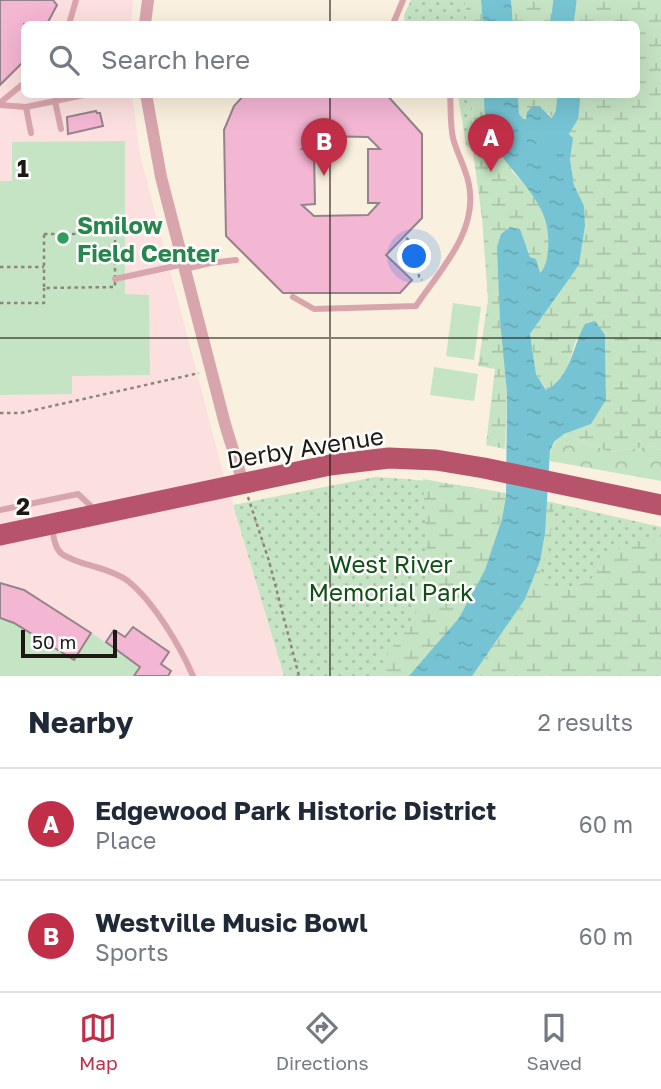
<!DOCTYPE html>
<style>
:root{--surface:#fff;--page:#f2f2f3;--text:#1f2937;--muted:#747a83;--line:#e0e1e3;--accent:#c02f47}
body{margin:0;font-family:"Golos Text",sans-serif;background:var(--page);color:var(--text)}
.scale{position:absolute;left:21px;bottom:18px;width:96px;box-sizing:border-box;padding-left:7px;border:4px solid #1c1913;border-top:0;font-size:19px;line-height:24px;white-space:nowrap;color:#1c1913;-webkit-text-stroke:5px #fefefe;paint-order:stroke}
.you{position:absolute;left:415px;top:257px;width:24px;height:24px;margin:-18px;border:5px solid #fff;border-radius:50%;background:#1a73e8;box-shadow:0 0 0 10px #1a73e833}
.badge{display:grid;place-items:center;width:46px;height:46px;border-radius:50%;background:var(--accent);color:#fff;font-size:23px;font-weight:700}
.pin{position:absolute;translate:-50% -58px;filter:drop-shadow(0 2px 4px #0008)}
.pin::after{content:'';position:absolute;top:37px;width:24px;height:21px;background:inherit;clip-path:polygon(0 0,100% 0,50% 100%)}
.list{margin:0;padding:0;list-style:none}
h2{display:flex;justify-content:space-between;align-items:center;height:91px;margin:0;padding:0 28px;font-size:30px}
h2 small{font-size:23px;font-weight:400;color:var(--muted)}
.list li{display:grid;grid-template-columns:46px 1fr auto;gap:21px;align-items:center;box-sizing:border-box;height:112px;padding:0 28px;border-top:2px solid var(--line)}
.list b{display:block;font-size:26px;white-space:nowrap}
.list p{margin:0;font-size:23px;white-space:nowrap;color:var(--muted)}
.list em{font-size:23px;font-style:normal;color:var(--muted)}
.icon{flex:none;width:38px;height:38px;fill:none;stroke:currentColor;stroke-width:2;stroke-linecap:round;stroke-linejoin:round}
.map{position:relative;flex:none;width:661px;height:676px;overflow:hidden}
.search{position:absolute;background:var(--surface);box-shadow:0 7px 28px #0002;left:21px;right:21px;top:21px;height:77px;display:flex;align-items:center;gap:18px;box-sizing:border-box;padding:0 24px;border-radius:10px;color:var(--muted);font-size:26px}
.sheet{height:315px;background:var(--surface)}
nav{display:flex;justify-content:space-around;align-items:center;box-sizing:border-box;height:98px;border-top:2px solid var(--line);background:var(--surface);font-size:19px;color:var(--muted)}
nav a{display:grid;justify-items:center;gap:4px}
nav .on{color:var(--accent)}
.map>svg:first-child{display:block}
</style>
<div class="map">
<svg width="661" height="676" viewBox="0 0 661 676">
<defs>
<pattern id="grass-dots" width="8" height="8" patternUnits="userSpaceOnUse" patternTransform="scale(1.75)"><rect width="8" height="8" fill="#c5e4c4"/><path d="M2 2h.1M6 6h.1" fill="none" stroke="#a9c3a8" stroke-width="1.8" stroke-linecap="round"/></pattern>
<pattern id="forest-crowns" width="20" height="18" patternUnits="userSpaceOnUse" patternTransform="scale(1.75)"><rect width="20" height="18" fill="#c5e4c4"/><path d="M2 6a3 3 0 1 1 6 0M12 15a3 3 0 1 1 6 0" fill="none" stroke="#a9c3a8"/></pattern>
<pattern id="wetland-marsh" width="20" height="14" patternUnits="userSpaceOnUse" patternTransform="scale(1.75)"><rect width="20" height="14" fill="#c5e4c4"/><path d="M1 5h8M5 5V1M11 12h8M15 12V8" fill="none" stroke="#a9c3a8"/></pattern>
<pattern id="water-ripples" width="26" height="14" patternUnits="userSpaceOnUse" patternTransform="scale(1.75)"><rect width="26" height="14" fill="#76c4d3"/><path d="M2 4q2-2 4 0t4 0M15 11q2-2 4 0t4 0" fill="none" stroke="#66a8b4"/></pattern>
</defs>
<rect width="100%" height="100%" fill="#faf0df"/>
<path fill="#fbe0df" d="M0 0H133L131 24H24V94L132 95 140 155 221 465 284 676H0Z"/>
<g fill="url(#grass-dots)">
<path d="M411 0H465L467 24H405L404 15Z"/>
<path d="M458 95H472L473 152 466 145Z"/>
<path d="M375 477C472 481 566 506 661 527V676H284L233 505Z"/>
</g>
<path fill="url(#forest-crowns)" d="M564 434 610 452 651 446 661 450V481L550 461C549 448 554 442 564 434Z"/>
<g fill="url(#wetland-marsh)">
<path d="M465 0H481L483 24H467Z"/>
<path d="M511 0H661V450L651 446 610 452 564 434 591 424 606 400 605 335 576 340C570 358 566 381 547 390L536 374 530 334 579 265 585 226 583 206 574 185 570 159 572 138 548 113 523 119 519 114 518 95 636 94V24H513Z"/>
<path d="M472 95H484V102L512 171 536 197 550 234 547 264 540 274 530 257 527 247 499 292 507 393 505 449 486 445 495 369 478 366 488 300 482 218 473 152Z"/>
<path d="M423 479 555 503 548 551 537 581 563 589 589 582C608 554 625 536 661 541V676H472C516 616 544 581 546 504L506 497C500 521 495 547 485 571 467 610 439 645 409 676H378L386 657 429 593Z"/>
</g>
<g fill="#c5e4c4">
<path d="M125 141V294L149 295 150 375 72 376V394L0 395V181H12V142Z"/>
<path d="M453 303 481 307 474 360 446 356Z"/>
<path d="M434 367 478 374 474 401 430 395Z"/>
<path d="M0 583 24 590 105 642 114 630 125 637 133 627 169 652 161 664 171 671 168 676H0Z"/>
</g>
<g fill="url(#water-ripples)">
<path d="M481 0H511L513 24H483Z"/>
<path d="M484 95H518L519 114 523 119H526L527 112 532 107 539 106 573 138 570 159 574 185 584 206 585 226 579 265 530 334 536 374 546 390C570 379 573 345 585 324L595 321 605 335 606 400 591 424 564 434 554 442 550 451 545 533 540 561 525 599 472 676H409L459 618 485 570 502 519 506 497 507 393 500 320 497 247 501 234 510 227 520 229 530 257 536 259 540 273C547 266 547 258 548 249 553 199 509 177 491 137 485 125 484 107 484 95Z"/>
</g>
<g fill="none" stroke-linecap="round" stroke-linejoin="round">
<g stroke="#76c4d3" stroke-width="23">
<path d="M562 24 565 0"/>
<path d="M545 151 567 115 569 94"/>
</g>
</g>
<g fill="#f3b6d3" stroke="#95838b" stroke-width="2" fill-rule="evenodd">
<path d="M0 0H53L57 5 47 24H24V61L0 85Z"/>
<path d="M245 94H386L422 134V218L386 255 412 280 400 293H283L226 236 224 130 234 106ZM314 136 368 137 380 149H368V203H379L368 215 314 216 302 205 315 204 314 149H302Z"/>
<path d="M96 111 97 113H100L103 126 68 134 67 117Z"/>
<path d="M0 583 24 590 91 633 74 660 14 623 0 618Z"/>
<path d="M133 627 169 652 161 664 171 671 168 676H134L140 667 106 642 114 630 125 637Z"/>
</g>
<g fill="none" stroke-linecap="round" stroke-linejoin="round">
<g stroke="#8c867a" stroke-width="2.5" stroke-dasharray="3.5 3.5" stroke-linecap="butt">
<path d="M44 234H115V287L44 288Z"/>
<path d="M406 238 418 247 419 278 422 280"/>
<path d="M0 267H44"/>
<path d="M0 303H44V288"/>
<path d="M0 413H21L199 373"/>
<path d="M248 497 269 561 299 676"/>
</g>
<g stroke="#d9a5ad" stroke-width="6">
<path d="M69 24 76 0"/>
<path d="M393 24 403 0"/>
<path d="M55 101 61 129"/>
<path d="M0 103 24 83"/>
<path d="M0 105 26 107 89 94"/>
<path d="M26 107 31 133"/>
<path d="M185 269 210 263 236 260"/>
<path d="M115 279 184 264"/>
<path d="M293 297 314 309 416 306C440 270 478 232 469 185 466 168 457 154 453 138 450 124 451 109 450 94"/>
<path d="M0 510 78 494 95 510"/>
<path d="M52 529C54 538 55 549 62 554 77 565 109 567 128 581 154 602 180 646 193 676"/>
</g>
<g stroke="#d9a5ad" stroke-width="12">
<path d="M145 24 148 0"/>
<path d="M146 94 161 177 225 424 243 483"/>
</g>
<path stroke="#b7546b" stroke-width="21" d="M0 535 330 465 389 458 436 460 484 468 661 505"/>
</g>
<path fill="none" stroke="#1c1913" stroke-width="2" stroke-opacity="0.55" d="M330 0V24M330 94V676M0 338H661"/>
<circle fill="#2e9e5b" stroke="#fefefe" stroke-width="2.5" cx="63" cy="238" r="7"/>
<g text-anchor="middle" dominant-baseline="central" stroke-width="5" stroke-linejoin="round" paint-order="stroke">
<g font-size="24" font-weight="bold" fill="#27864d" stroke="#fefefe" text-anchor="start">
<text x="77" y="224">Smilow<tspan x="77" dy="28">Field Center</tspan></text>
</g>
<g font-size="24" fill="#1c1913" stroke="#fefefe">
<text transform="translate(305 447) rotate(-9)">Derby Avenue</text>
</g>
<g font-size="24" fill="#115015" stroke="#fefefe">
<text x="391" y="563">West River<tspan x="391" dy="28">Memorial Park</tspan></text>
</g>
</g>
<g font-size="23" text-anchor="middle" font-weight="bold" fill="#1c1913" stroke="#fefefe" stroke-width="5" stroke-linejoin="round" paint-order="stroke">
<text x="23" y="177">1</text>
<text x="23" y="515">2</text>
</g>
</svg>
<div class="scale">50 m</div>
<div class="you"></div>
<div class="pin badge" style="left:491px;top:172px">A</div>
<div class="pin badge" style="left:324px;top:176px">B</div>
<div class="search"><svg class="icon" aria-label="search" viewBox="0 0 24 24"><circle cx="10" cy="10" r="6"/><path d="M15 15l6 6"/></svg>Search here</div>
</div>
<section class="sheet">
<h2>Nearby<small>2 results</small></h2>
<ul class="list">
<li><span class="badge">A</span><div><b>Edgewood Park Historic District</b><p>Place</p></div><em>60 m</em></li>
<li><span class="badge">B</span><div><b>Westville Music Bowl</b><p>Sports</p></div><em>60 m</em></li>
</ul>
</section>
<nav>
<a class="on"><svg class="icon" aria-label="map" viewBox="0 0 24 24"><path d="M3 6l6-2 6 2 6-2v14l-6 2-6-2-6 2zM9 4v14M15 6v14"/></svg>Map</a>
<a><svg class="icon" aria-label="directions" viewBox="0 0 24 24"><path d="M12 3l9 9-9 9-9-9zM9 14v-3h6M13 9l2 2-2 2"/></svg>Directions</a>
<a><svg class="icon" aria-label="saved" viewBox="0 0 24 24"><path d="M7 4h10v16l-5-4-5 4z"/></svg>Saved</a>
</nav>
